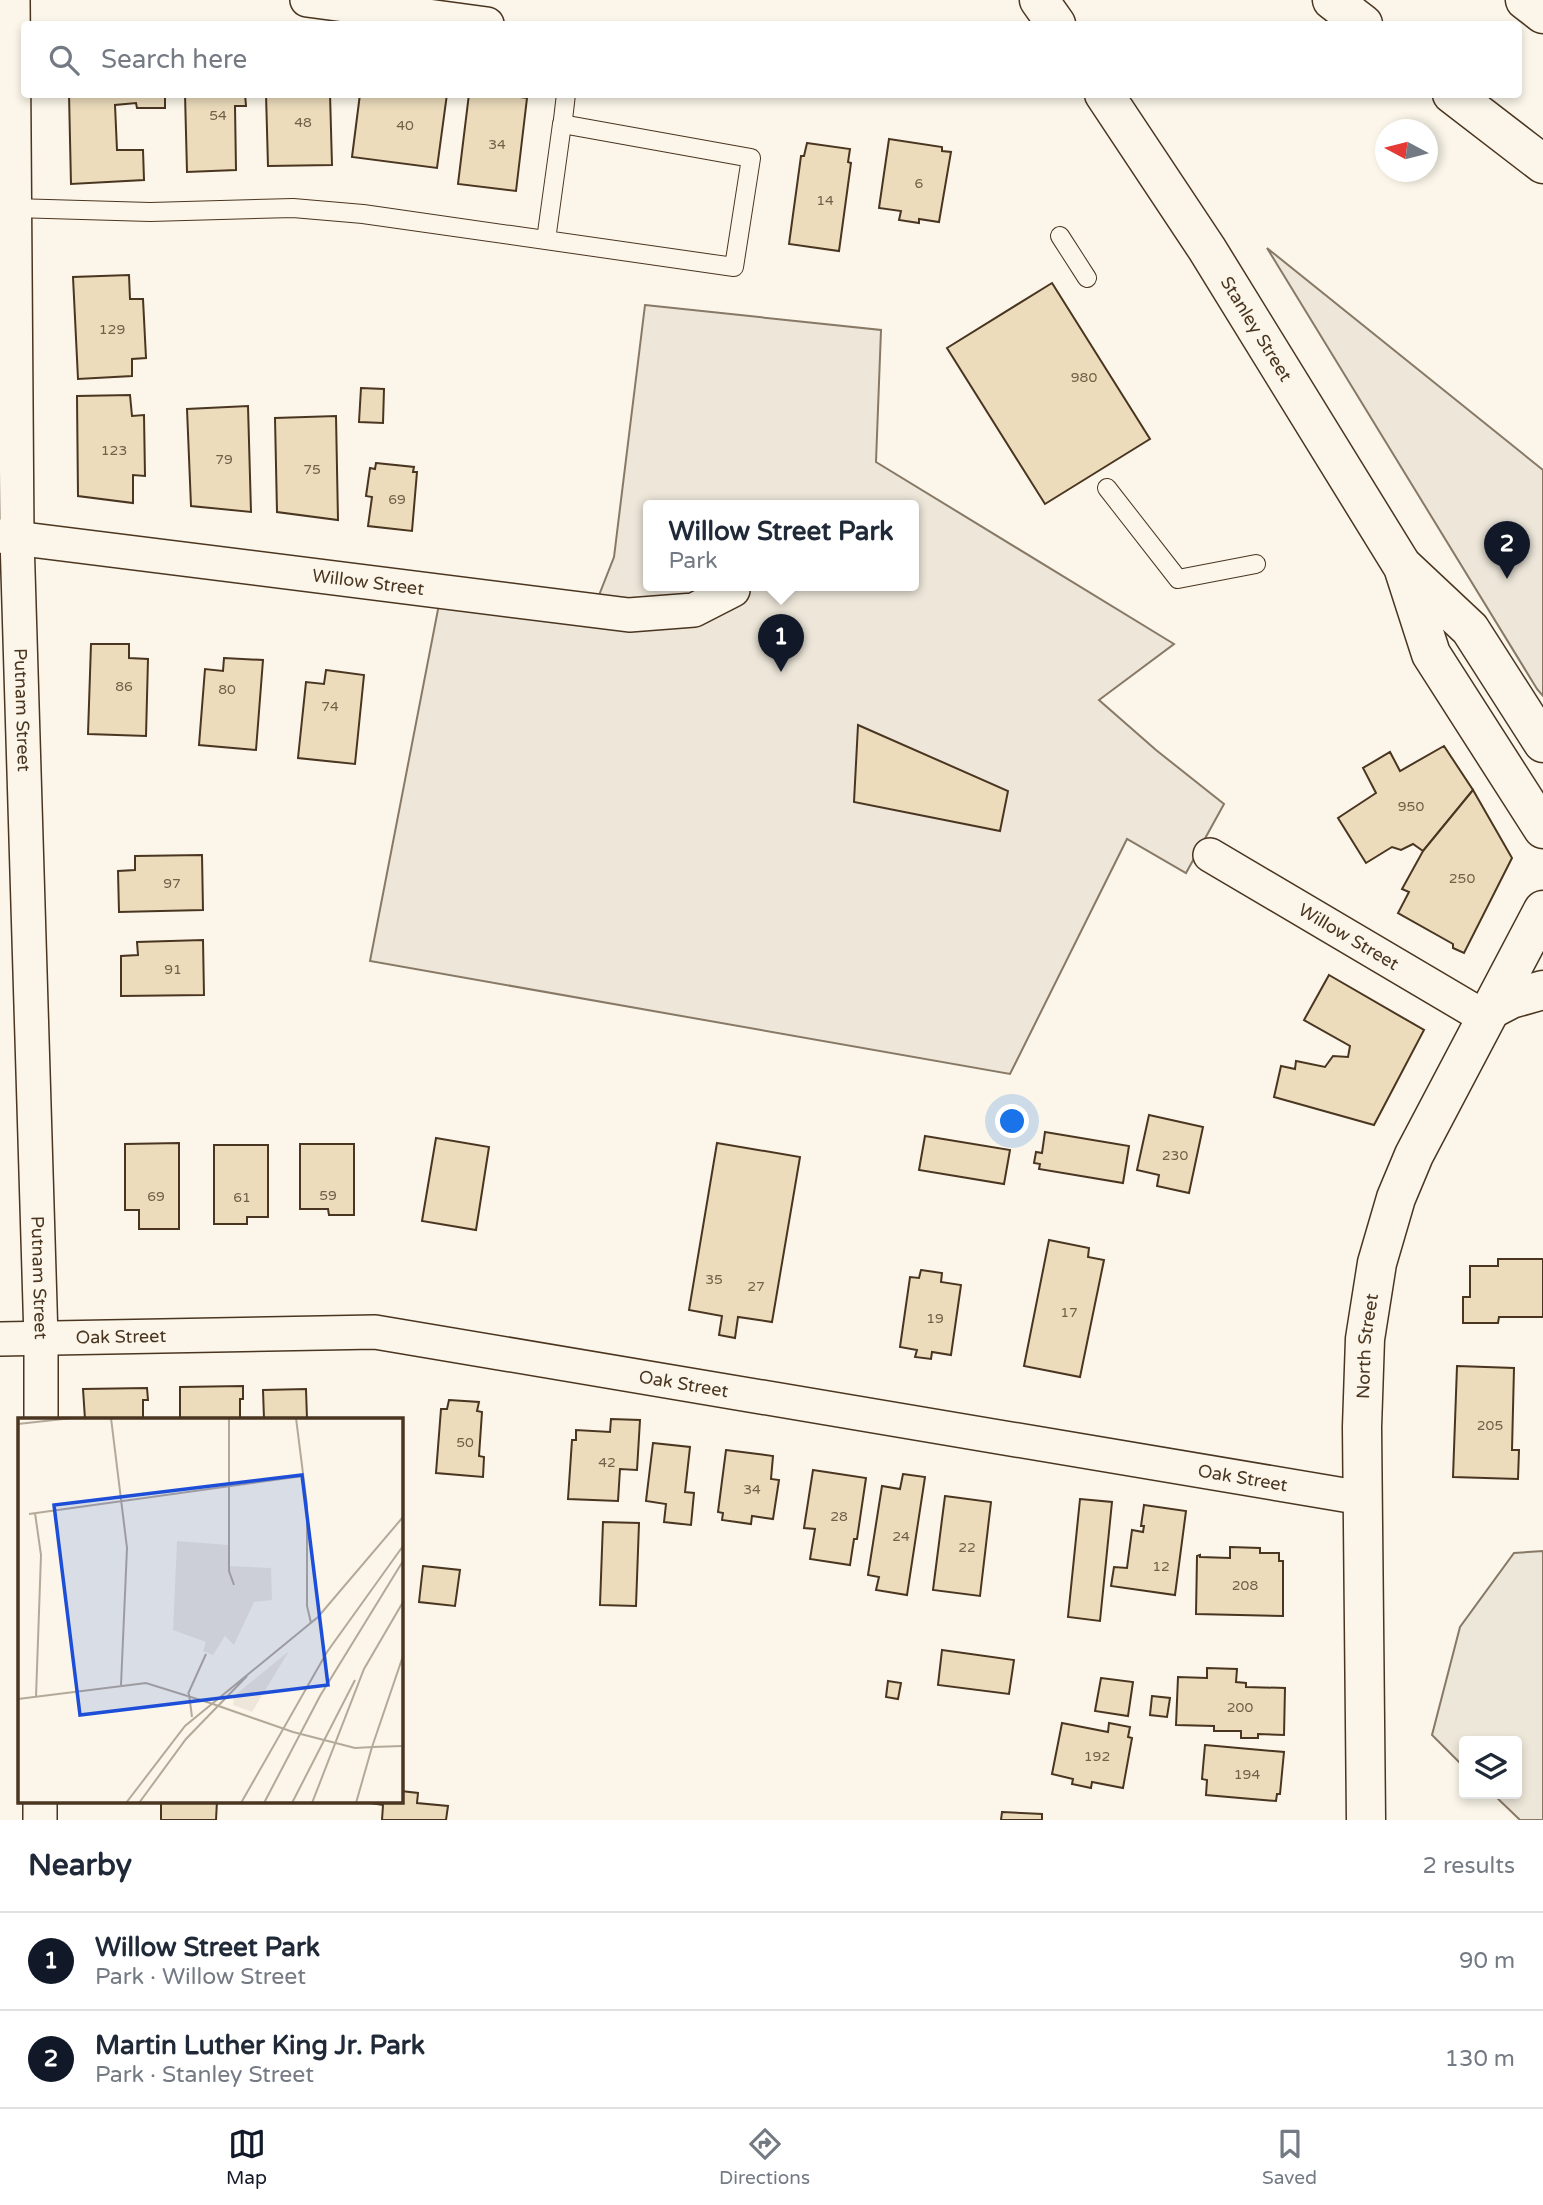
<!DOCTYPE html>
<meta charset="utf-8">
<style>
:root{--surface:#fff;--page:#f2f2f3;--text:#1f2937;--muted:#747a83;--line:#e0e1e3;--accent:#111827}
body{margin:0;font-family:"Varela Round",sans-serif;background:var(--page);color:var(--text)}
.controls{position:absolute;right:21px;bottom:21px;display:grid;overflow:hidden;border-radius:7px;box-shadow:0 4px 10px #0003}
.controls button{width:63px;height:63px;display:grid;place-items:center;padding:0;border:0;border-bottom:2px solid var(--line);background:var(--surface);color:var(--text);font:35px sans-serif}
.compass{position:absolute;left:1375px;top:119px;width:63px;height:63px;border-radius:50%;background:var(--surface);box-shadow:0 4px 10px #0003;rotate:277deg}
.you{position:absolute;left:1013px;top:1122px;width:24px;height:24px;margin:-18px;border:5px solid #fff;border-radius:50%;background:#1a73e8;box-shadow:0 0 0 10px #1a73e833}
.badge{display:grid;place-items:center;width:46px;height:46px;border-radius:50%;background:var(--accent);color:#fff;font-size:23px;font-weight:700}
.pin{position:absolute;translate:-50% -58px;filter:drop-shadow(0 2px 4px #0008)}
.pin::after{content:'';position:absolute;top:37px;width:24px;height:21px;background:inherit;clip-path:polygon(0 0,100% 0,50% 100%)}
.popup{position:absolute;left:643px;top:500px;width:276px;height:91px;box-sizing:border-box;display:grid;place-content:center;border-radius:7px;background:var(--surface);filter:drop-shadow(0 2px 5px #0005);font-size:23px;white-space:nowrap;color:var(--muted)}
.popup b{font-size:26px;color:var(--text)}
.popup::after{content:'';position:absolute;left:50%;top:100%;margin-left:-14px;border:14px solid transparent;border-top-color:var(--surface)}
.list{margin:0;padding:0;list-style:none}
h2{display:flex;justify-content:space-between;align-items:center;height:91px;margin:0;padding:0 28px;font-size:30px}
h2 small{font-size:23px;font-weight:400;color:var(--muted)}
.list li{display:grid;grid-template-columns:46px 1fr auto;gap:21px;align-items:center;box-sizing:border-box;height:98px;padding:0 28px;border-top:2px solid var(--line)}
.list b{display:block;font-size:26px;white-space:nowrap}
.list p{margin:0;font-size:23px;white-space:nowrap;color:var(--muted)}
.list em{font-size:23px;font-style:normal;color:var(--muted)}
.icon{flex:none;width:38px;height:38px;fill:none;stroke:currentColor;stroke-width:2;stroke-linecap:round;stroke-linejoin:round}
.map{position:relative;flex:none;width:1543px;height:1820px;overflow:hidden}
.search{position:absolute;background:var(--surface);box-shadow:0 4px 10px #0003;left:21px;right:21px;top:21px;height:77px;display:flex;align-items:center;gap:18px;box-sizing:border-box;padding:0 24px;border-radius:7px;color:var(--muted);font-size:26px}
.sheet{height:287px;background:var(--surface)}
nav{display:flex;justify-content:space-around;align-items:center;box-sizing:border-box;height:98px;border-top:2px solid var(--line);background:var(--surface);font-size:19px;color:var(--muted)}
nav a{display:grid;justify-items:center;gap:4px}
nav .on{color:var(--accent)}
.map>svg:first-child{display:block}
</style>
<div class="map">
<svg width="1543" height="1820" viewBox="0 0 1543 1820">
<rect width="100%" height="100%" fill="#fbf6e9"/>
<g fill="#ede6d9" stroke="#887966" stroke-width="2" fill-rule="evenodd">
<path d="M1267 248 1543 470V696L1537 689Z"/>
<path d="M645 305 881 330 876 462 1174 644 1099 700 1156 750 1224 804 1186 873 1127 839 1010 1074 370 961 440 599 590 618 614 557ZM648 506H914V586H648Z"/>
</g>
<path fill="#ede7d9" stroke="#887966" stroke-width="2" d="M1543 1551V1820H1520L1493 1794H1517V1741H1464V1767L1432 1735 1460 1627 1514 1553Z"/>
<g fill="#ecdcbc" stroke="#4a3520" stroke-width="2">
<path d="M69 94H165V108H137L136 103 115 105 117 150H143L144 180 71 184Z"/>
<path d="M185 94H245L246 106H235L236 170 187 172Z"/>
<path d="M266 94H330L332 165 268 166Z"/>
<path d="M360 94H447L437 168 352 157Z"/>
<path d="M469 94H499L527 98 516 191 458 184Z"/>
<path d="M889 139 942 147V151L951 152 939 222 919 219V223L899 220 901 211 879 208Z"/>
<path d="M807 143 850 149 848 162 851 163 839 251 789 244 801 156H804Z"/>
<path d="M129 275 130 299H143L146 358 132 359V376L78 379 73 277Z"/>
<path d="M1052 283 1150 439 1045 504 947 348Z"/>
<path d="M361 388 384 389 383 423 359 422Z"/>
<path d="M130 395 132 416 144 415 145 476 133 475V503L78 496 77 396Z"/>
<path d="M248 406 251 512 191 506 187 409Z"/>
<path d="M336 416 338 520 277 512 275 418Z"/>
<path d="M376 463 414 467 413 472H417L412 531 368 526 372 497 366 496 370 468 375 469Z"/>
<path d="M91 644H129V658L148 659 146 736 88 734Z"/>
<path d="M224 658 263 660 256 750 199 745 205 669 223 671Z"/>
<path d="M326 670 364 675 355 764 298 758 306 682 324 684Z"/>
<path d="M858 725 1008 791 1000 831 854 802Z"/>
<path d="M1444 746 1473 790 1423 851 1413 844 1401 850 1392 847 1366 863 1338 818 1376 793 1363 768 1390 752 1400 771Z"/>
<path d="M1473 790 1512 858 1464 953 1453 948V944L1398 913 1409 892 1402 889 1423 851Z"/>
<path d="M202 855 203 910 119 912 118 871 135 870V856Z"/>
<path d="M203 940 204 995 121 996V956L138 955 137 942Z"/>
<path d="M1329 975 1424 1030 1374 1125 1274 1097 1281 1066 1295 1069 1296 1061 1325 1067 1333 1056 1348 1057 1350 1046 1304 1020Z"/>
<path d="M1149 1115 1203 1127 1189 1193 1157 1186 1159 1175 1137 1170Z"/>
<path d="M1045 1132 1129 1146 1123 1183 1039 1169 1040 1164 1034 1163 1036 1152 1042 1153Z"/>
<path d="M925 1136 1010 1150 1004 1184 919 1170Z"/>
<path d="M436 1138 489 1147 476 1230 422 1221Z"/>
<path d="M179 1143V1229H139V1210H125V1144Z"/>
<path d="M717 1143 800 1157 772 1322 738 1317 735 1338 719 1335 722 1316 689 1310Z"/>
<path d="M300 1144H354V1215H329L328 1209H300Z"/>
<path d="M214 1145H268V1217H247V1224H214Z"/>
<path d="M1049 1240 1089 1248 1088 1257 1104 1260 1080 1377 1024 1366Z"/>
<path d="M1498 1259H1543V1317H1499L1498 1323H1463V1297H1470V1266H1498Z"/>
<path d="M921 1270 942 1273 941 1282 961 1285 951 1355 932 1352 931 1359 915 1357 917 1350 900 1347 910 1277 919 1278Z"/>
<path d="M1457 1366 1514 1368 1512 1450H1519L1518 1479 1453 1477Z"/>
<path d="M243 1386V1399H240V1419H180V1387Z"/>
<path d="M147 1388 148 1400H143V1419H85L83 1389Z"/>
<path d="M306 1389 307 1419H264L263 1390Z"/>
<path d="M449 1400 479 1402 477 1411 482 1412 479 1456 484 1457 483 1477 436 1473 441 1409H447Z"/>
<path d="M611 1419 640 1420 637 1470 620 1469 618 1501 568 1499 572 1440H576V1430L610 1432Z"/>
<path d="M653 1443 690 1447 685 1492 694 1493 691 1525 664 1522 666 1504 646 1501Z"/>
<path d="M726 1450 773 1456 771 1479 779 1480 773 1519 752 1516 751 1524 722 1520 723 1513 718 1512Z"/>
<path d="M813 1470 866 1478 857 1539H854L850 1565 810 1559 815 1529 804 1528Z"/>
<path d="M903 1474 925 1477 907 1595 876 1590 879 1577 868 1575 882 1486 900 1489Z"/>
<path d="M945 1496 991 1502 980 1596 933 1590Z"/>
<path d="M1080 1499 1112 1502 1100 1621 1068 1617Z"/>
<path d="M1144 1505 1186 1511 1175 1595 1111 1586 1114 1567 1127 1568 1132 1530 1143 1532 1144 1526H1141Z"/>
<path d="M603 1522 639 1523 636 1606 600 1605Z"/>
<path d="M1230 1547 1260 1548V1553H1279V1561H1283V1616L1196 1614 1197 1556 1200 1555V1557L1230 1558Z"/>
<path d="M423 1566 460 1570 455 1606 419 1602Z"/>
<path d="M942 1650 1014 1660 1009 1694 938 1685Z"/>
<path d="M1207 1668 1237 1669 1236 1682 1246 1683V1687L1285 1688 1284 1735 1258 1734V1738H1241V1731H1214V1726L1176 1725 1178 1677 1207 1678Z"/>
<path d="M1101 1678 1133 1682 1128 1716 1095 1711Z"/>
<path d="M888 1681 901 1683 898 1699 886 1697Z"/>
<path d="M1152 1696 1170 1698 1167 1717 1150 1715Z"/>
<path d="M1062 1723 1108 1732 1109 1723 1130 1727 1128 1737 1132 1738 1123 1788 1092 1782 1091 1788 1072 1784 1073 1779 1052 1774Z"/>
<path d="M1205 1745 1284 1752 1280 1794H1277L1276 1801 1206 1795 1207 1780 1202 1779Z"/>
<path d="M401 1791 418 1793 417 1803 448 1806 446 1820H382L383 1805 370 1803V1801H401Z"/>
<path d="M161 1801H217L216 1820H161Z"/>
<path d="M1002 1812 1042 1814V1820H1001Z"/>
</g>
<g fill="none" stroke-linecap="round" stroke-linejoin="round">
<defs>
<g id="lane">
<path d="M562 128 566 94"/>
<path d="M14 208 150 212 293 208 363 214 734 267 751 158 562 124 546 240"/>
<path d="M1060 236 1087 278"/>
<path d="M1107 488 1178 579 1256 564"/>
</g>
<g id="street">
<path id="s1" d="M13 0 17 538 41 1339V1419"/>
<path d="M307 0 487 24"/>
<path id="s2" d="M0 536 629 615 694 610 733 590"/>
<path id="s3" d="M1210 855 1486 1018"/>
<path id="s4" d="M0 1339 375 1332 1362 1498"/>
<path d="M40 1820V1801"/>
</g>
<g id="secondary">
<path d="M1039 0 1056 24"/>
<path id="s5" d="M1104 94 1207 249 1403 567 1431 654 1543 829"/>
<path d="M1405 568 1470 629 1543 743"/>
<path d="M1490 1010 1511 999 1543 990"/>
<path id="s6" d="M1366 1820 1362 1427 1365 1339 1377 1263 1396 1198 1414 1155 1543 910"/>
</g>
<g id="highway">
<path d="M1332 0 1363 24"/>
<path d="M1525 0 1543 14"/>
<path d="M1452 94 1543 164"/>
</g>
</defs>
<use href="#lane" stroke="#4a3520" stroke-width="20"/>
<use href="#street" stroke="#4a3520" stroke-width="36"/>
<use href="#secondary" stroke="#4a3520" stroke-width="41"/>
<use href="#highway" stroke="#4a3520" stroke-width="41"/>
<use href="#lane" stroke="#fbf6e9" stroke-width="18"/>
<use href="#street" stroke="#fbf6e9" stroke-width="33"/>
<use href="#secondary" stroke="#fbf6e9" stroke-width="38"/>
<use href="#highway" stroke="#fbf6e9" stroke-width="38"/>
</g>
<g text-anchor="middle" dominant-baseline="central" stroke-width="5" stroke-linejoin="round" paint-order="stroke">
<g font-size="14" fill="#725f47">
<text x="218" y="115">54</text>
<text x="303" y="122">48</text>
<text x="405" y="125">40</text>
<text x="497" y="144">34</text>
<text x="919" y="183">6</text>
<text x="825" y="200">14</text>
<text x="112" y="329">129</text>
<text x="1084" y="377">980</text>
<text x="114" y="450">123</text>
<text x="224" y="459">79</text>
<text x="312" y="469">75</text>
<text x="397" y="499">69</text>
<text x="124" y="686">86</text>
<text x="227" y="689">80</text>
<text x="330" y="706">74</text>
<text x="1411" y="806">950</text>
<text x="1462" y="878">250</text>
<text x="172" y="883">97</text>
<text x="173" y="969">91</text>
<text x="1175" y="1155">230</text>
<text x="328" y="1195">59</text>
<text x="156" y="1196">69</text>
<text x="242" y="1197">61</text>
<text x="714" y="1279">35</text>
<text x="756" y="1286">27</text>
<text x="1069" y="1312">17</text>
<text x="935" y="1318">19</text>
<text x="1490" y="1425">205</text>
<text x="465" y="1442">50</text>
<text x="607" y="1462">42</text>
<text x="752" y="1489">34</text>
<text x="839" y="1516">28</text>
<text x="901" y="1536">24</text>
<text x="967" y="1547">22</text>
<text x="1161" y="1566">12</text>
<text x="1245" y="1585">208</text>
<text x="1240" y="1707">200</text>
<text x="1097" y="1756">192</text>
<text x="1247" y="1774">194</text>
</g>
<g font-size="18" fill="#4a3520" stroke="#fbf6e9">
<text stroke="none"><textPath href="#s5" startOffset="280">Stanley Street</textPath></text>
<text stroke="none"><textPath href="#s2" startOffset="371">Willow Street</textPath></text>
<text stroke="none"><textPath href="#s1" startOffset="710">Putnam Street</textPath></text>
<text stroke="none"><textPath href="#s3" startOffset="161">Willow Street</textPath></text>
<text stroke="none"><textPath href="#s1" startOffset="1278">Putnam Street</textPath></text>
<text stroke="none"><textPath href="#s4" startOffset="121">Oak Street</textPath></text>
<text stroke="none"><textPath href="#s6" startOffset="474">North Street</textPath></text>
<text stroke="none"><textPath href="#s4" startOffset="688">Oak Street</textPath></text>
<text stroke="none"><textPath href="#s4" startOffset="1255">Oak Street</textPath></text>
</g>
</g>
<g transform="translate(18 1418)">
<rect width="385" height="385" fill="#fbf6e9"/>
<path d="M159 123 210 127V148L253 150 254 182 236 184 216 227 207 218 195 237 185 233 188 224 155 212ZM271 233 234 294 215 287 216 278Z" fill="#ede6d9"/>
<path fill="none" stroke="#b4a999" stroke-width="2" d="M93 0 109 130 103 267M211 0V153L216 167M278 0 289 87V188L293 205M0 6 54 0M17 95 23 137 18 279M11 96 285 58M170 276 188 236M171 276 174 299M0 281 128 265 192 285M192 285 275 314 337 330 354 329 338 385M354 329 385 328M354 329 385 238M108 385 167 308 300 199 385 99M121 385 168 321 229 258M223 385 309 234 385 128M246 385 302 278 385 143M274 385 337 262M294 385 346 251 385 184"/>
<path fill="#1d4ed8" fill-opacity="0.15" stroke="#1d4ed8" stroke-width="3.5" d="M284 57 310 267 62 297 36 87Z"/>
<rect width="385" height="385" fill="none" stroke="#4a3520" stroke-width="3.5"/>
</g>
</svg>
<div class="controls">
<button><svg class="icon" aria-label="layers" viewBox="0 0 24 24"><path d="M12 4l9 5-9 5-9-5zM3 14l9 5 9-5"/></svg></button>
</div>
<svg class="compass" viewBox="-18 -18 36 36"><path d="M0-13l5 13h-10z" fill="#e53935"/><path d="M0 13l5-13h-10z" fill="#747a83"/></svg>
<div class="you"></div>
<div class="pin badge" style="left:781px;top:672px">1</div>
<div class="popup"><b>Willow Street Park</b>Park</div>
<div class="pin badge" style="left:1507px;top:579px">2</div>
<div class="search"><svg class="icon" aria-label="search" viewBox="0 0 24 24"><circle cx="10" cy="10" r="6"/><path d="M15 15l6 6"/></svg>Search here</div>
</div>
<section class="sheet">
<h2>Nearby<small>2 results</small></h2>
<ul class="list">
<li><span class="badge">1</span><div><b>Willow Street Park</b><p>Park · Willow Street</p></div><em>90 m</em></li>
<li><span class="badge">2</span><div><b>Martin Luther King Jr. Park</b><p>Park · Stanley Street</p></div><em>130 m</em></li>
</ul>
</section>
<nav>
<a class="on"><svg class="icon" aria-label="map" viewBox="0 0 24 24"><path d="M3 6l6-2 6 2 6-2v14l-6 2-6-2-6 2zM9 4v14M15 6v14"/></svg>Map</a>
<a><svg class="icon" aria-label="directions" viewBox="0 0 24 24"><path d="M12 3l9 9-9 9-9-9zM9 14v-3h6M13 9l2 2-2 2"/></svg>Directions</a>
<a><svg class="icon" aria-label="saved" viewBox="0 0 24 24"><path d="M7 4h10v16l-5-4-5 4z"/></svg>Saved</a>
</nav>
